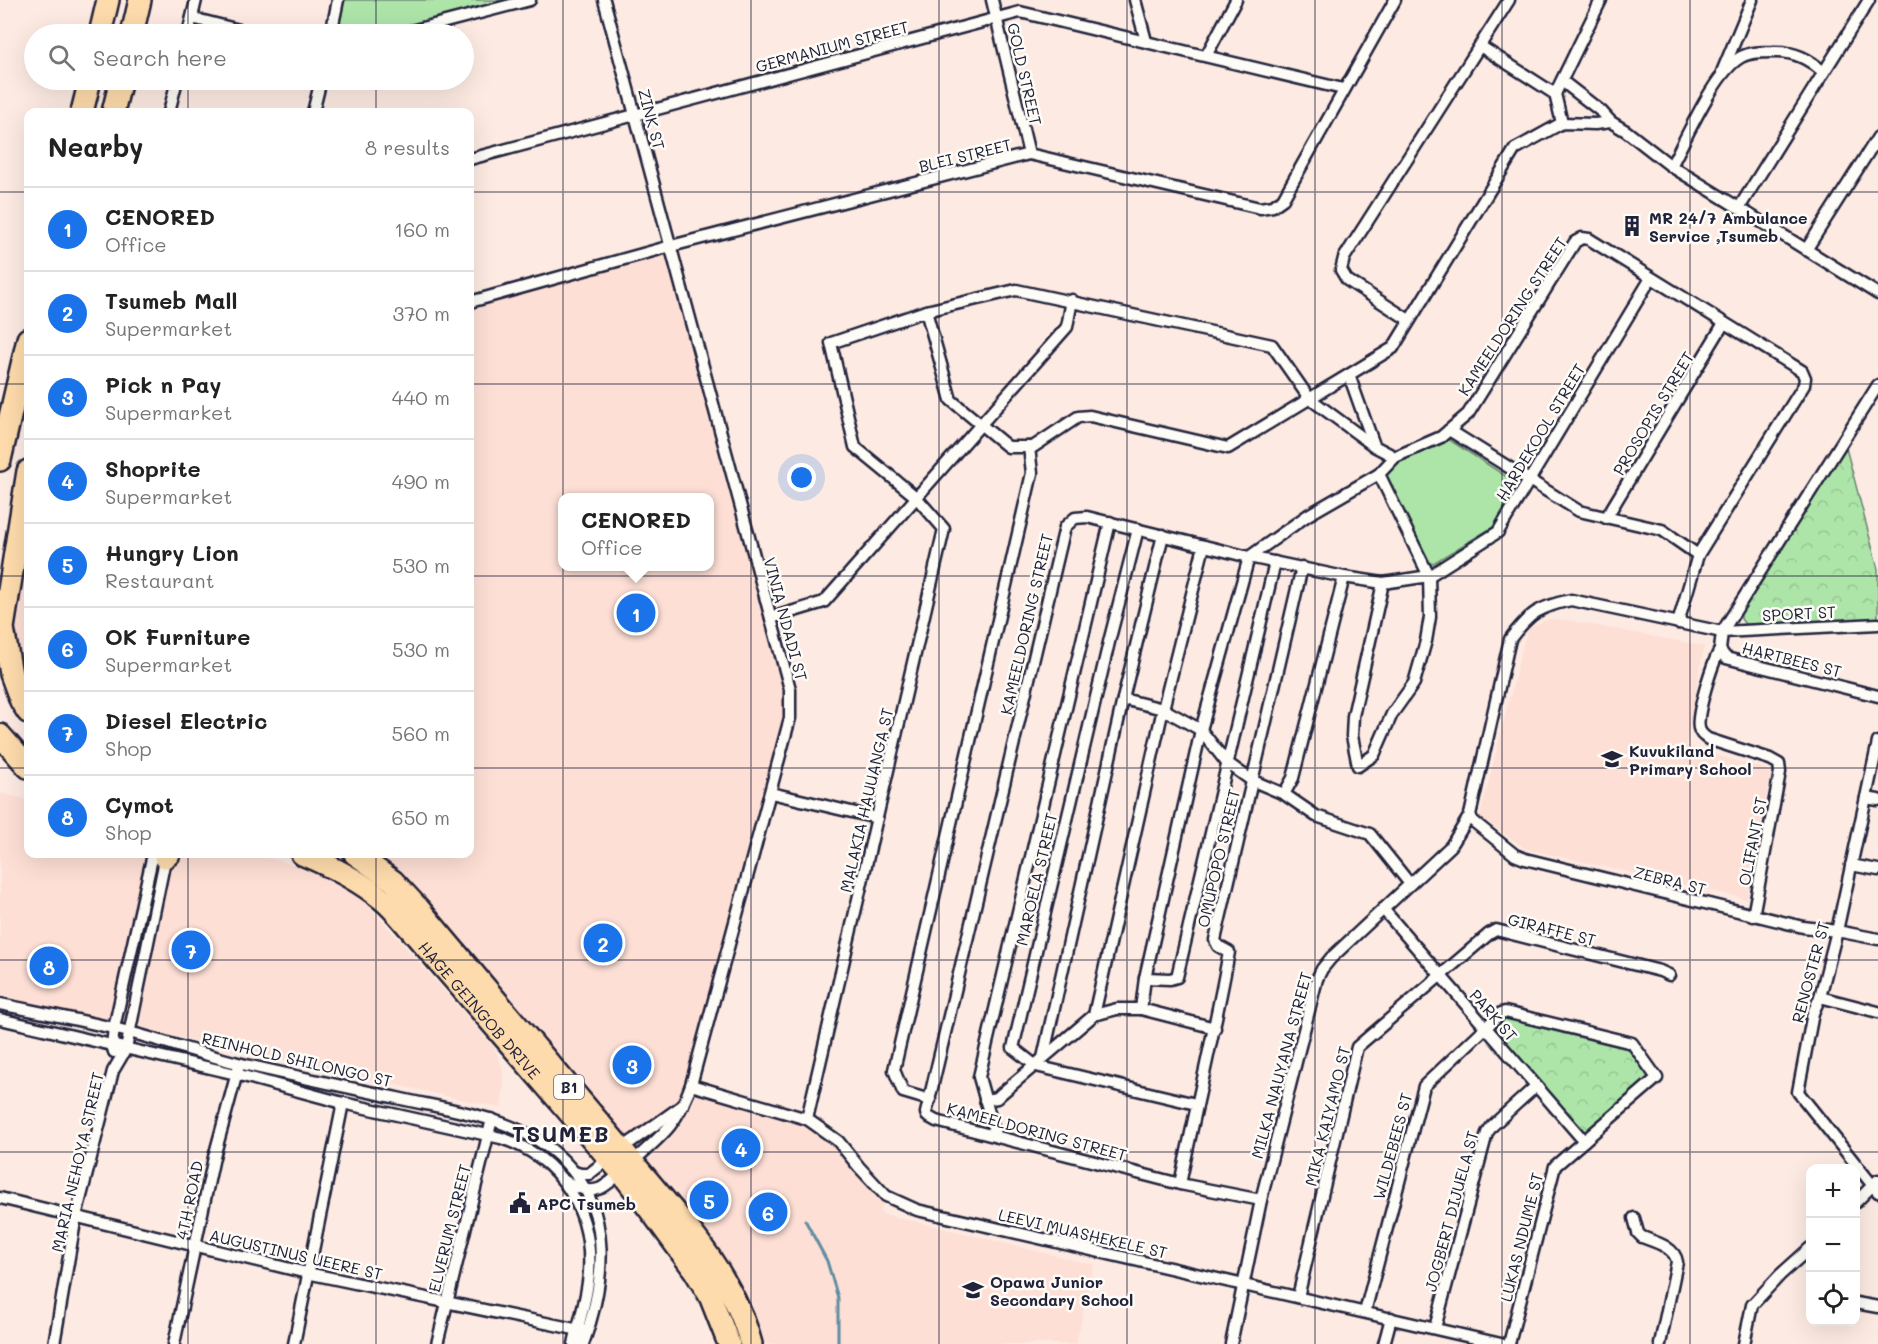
<!DOCTYPE html>
<meta charset="utf-8">
<style>
:root{--surface:#fff;--page:#f2f2f2;--text:#222;--muted:#767676;--line:#e0e0e0;--accent:#1a73e8}
body{margin:0;font-family:Mali,sans-serif;background:var(--page);color:var(--text)}
.controls{position:absolute;right:18px;bottom:18px;display:grid;overflow:hidden;border-radius:12px;box-shadow:0 6px 24px #0002}
.controls button{width:54px;height:54px;display:grid;place-items:center;padding:0;border:0;border-bottom:2px solid var(--line);background:var(--surface);color:var(--text);font:30px sans-serif}
.you{position:absolute;left:802px;top:478px;width:21px;height:21px;margin:-15px;border:4px solid #fff;border-radius:50%;background:#1a73e8;box-shadow:0 0 0 9px #1a73e833}
.badge{display:grid;place-items:center;width:39px;height:39px;border-radius:50%;background:var(--accent);color:#fff;font-size:20px;font-weight:700}
.pin{position:absolute;translate:-50% -50%;border:3px solid #fff;box-shadow:0 2px 6px #0006}
.popup{position:absolute;left:558px;top:493px;width:156px;height:78px;box-sizing:border-box;display:grid;place-content:center;border-radius:12px;background:var(--surface);filter:drop-shadow(0 2px 4px #0005);font-size:20px;white-space:nowrap;color:var(--muted)}
.popup b{font-size:22px;color:var(--text)}
.popup::after{content:'';position:absolute;left:50%;top:100%;margin-left:-12px;border:12px solid transparent;border-top-color:var(--surface)}
.list{margin:0;padding:0;list-style:none}
h2{display:flex;justify-content:space-between;align-items:center;height:78px;margin:0;padding:0 24px;font-size:26px}
h2 small{font-size:20px;font-weight:400;color:var(--muted)}
.list li{display:grid;grid-template-columns:39px 1fr auto;gap:18px;align-items:center;box-sizing:border-box;height:84px;padding:0 24px;border-top:2px solid var(--line)}
.list b{display:block;font-size:22px;white-space:nowrap}
.list p{margin:0;font-size:20px;white-space:nowrap;color:var(--muted)}
.list em{font-size:20px;font-style:normal;color:var(--muted)}
.icon{flex:none;width:33px;height:33px;fill:none;stroke:currentColor;stroke-width:2;stroke-linecap:round;stroke-linejoin:round}
.map{position:relative;flex:none;width:1878px;height:1344px;overflow:hidden}
.search{position:absolute;background:var(--surface);box-shadow:0 6px 24px #0002;left:24px;top:24px;width:450px;height:66px;display:flex;align-items:center;gap:15px;box-sizing:border-box;padding:0 21px;border-radius:33px;color:var(--muted);font-size:22px}
.panel{position:absolute;background:var(--surface);box-shadow:0 6px 24px #0002;left:24px;top:108px;width:450px;height:750px;border-radius:12px}
.map>svg:first-child{display:block}
</style>
<div class="map">
<svg width="1878" height="1344" viewBox="0 0 1878 1344">
<defs>
<pattern id="forest-crowns" width="20" height="18" patternUnits="userSpaceOnUse" patternTransform="scale(1.5)"><rect width="20" height="18" fill="#ade5a9"/><path d="M2 6a3 3 0 1 1 6 0M12 15a3 3 0 1 1 6 0" fill="none" stroke="#95c492"/></pattern>
</defs>
<rect width="100%" height="100%" fill="#fdebe3"/>
<filter id="ink" filterUnits="userSpaceOnUse"><feTurbulence type="fractalNoise" baseFrequency=".0167" numOctaves="2"/><feDisplacementMap in="SourceGraphic" scale="12" xChannelSelector="R" yChannelSelector="G"/><feConvolveMatrix kernelMatrix="1 2 1 2 8 2 1 2 1" color-interpolation-filters="sRGB"/></filter>
<g filter="url(#ink)">
<g fill="#fddfd5" fill-rule="evenodd">
<path d="M671 247 790 689V718L691 1085 807 1119 838 1141 885 1196 880 1213 1094 1265 1076 1344H751L632 1162 683 1106 621 1149 355 854H470V302ZM562 498H710V566H562Z"/>
<path d="M28 471V712L3 628Z"/>
<path d="M1548 619 1567 620 1704 646 1686 746 1771 771 1747 899 1526 849 1480 817 1523 644 1529 628Z"/>
<path d="M0 793 28 800V854H254L307 868 334 880 363 899 494 1047 502 1066 504 1086 501 1108 0 998Z"/>
</g>
<g fill="#ade5a9" stroke="#688472" stroke-width="1.5">
<path d="M338 0H530L399 34H331Z"/>
<path d="M1448 439 1518 484 1493 527 1425 568 1382 479 1396 461Z"/>
</g>
<g fill="url(#forest-crowns)" stroke="#688472" stroke-width="1.5">
<path d="M1845 444 1878 569V620L1760 626 1745 624 1741 619V611Z"/>
<path d="M1501 1013 1632 1043 1656 1075 1584 1141 1485 1027Z"/>
</g>
<g fill="none" stroke-linecap="round" stroke-linejoin="round">
<path stroke="#5e8ca1" stroke-width="3" d="M805 1220 827 1261 838 1298V1344"/>
<defs>
<g id="street">
<path d="M992 0 1029 154"/>
<path d="M1135 0 1146 41"/>
<path d="M192 18 255 34"/>
<path d="M188 34 196 0"/>
<path d="M331 34 338 0"/>
<path d="M399 34 530 0"/>
<path d="M1480 46 1555 94 1562 123"/>
<path d="M1206 56 1236 0"/>
<path d="M1722 72 1752 0"/>
<path d="M1562 81 1602 112 1611 122"/>
<path d="M1555 94 1601 0"/>
<path d="M169 112 177 80"/>
<path d="M313 112 321 80"/>
<path d="M470 159 1020 12 1343 89"/>
<path d="M1671 166C1686 139 1715 71 1741 57 1750 52 1762 52 1773 52 1792 51 1809 58 1823 72"/>
<path d="M1739 208 1869 0"/>
<path d="M1806 250 1878 137"/>
<path d="M470 302 671 246 1029 154 1260 208 1273 206 1283 199 1395 0"/>
<path d="M926 311 951 400 1008 447H1033L1078 417 1090 416 1228 448 1393 348 1515 149 1562 123 1595 124 1611 122 1626 131 1671 166 1878 294"/>
<path d="M1409 320 1347 280 1341 270 1344 258 1509 0"/>
<path d="M1349 375 1374 445"/>
<path d="M1878 385 1722 632 1720 650 1726 658 1878 696"/>
<path d="M1449 430 1579 511 1662 530 1698 555"/>
<path d="M1379 474 1429 576 1430 617 1426 641 1414 683 1392 714 1374 755 1358 766 1352 736 1353 716 1383 583"/>
<path d="M1606 518 1724 323"/>
<path d="M1138 529 1110 638 1013 1048 1036 1066 1196 1104"/>
<path d="M771 618 824 602 832 593 1067 327 1072 300"/>
<path d="M1720 650C1712 663 1696 715 1699 728 1700 734 1704 736 1708 739L1770 759 1779 764 1780 772 1753 916"/>
<path d="M1123 699 1163 709 1201 730 1226 762 1251 780 1284 794 1316 816 1370 834 1410 884"/>
<path d="M1878 742 1837 931 1820 997 1813 1013 1798 1092 1878 1192"/>
<path d="M771 793 877 818"/>
<path d="M1284 794 1293 778 1344 577"/>
<path d="M1866 798 1878 800"/>
<path d="M1470 815 1473 821 1515 855 1525 859 1803 927 1837 931 1878 939"/>
<path d="M1851 865 1878 870"/>
<path d="M1383 909 1584 1141"/>
<path d="M1145 978 1170 979 1177 977 1275 562"/>
<path d="M1820 997 1878 1012"/>
<path d="M0 1004C43 1013 86 1021 129 1032 167 1042 204 1055 242 1064 294 1076 346 1087 397 1098 454 1111 521 1117 564 1161 614 1211 605 1283 583 1344"/>
<path d="M1141 1009 1145 978 1201 730 1249 557 1344 577 1383 583 1429 576 1498 532 1651 278"/>
<path d="M1094 1015 1163 709 1204 546"/>
<path d="M0 1019 236 1074 343 1103 501 1138C560 1157 593 1210 589 1272 588 1296 579 1321 574 1344"/>
<path d="M114 1052 112 1045 114 1028 153 854"/>
<path d="M1043 1058 1123 699 1163 535"/>
<path d="M691 1085 807 1119 838 1141 859 1167 886 1196 917 1210 1501 1344"/>
<path d="M930 1100 903 1092 894 1070 1032 473 1029 447"/>
<path d="M985 1100 997 1098 1001 1094 1094 1015 1117 1009H1141L1215 1028"/>
<path d="M807 1119 944 529 916 497 855 447 831 343 926 311 1016 290 1272 345 1309 398 1374 446 1395 457"/>
<path d="M995 1134 979 1077 1110 522"/>
<path d="M574 1172 581 1174H589L621 1149 683 1105"/>
<path d="M562 1179C572 1186 588 1194 601 1188 611 1183 621 1172 630 1164 661 1136 676 1127 691 1085L790 718V689L604 0"/>
<path d="M1180 1184C1196 1107 1215 1030 1229 952L1218 946 1215 940 1302 567"/>
<path d="M0 1198 307 1273 584 1331"/>
<path d="M1261 1200 1180 1184 936 1121 927 1116 926 1113 1065 527 1075 518 1087 517 1249 557 1308 515 1379 474 1395 457 1441 437 1468 414 1575 242 1582 238 1589 239 1802 371 1805 378 1804 385 1698 555 1678 623"/>
<path d="M1856 1202 1878 1180"/>
<path d="M1634 1218 1638 1233 1642 1237C1655 1242 1675 1247 1677 1262L1660 1344"/>
<path d="M1298 1297 1357 1047 1489 934 1496 930 1660 971 1669 975"/>
<path d="M1856 1303 1878 1307"/>
<path d="M1365 1312 1424 1086 1501 1013 1505 1012 1632 1043 1657 1078 1555 1166 1509 1344"/>
<path d="M1435 1328 1487 1133 1492 1126 1536 1086"/>
<path d="M54 1344 76 1216 113 1071 126 1049 166 855"/>
<path d="M174 1344 214 1157 238 1069"/>
<path d="M294 1344 343 1103"/>
<path d="M437 1344 492 1119"/>
<path d="M1231 1344 1261 1200 1317 979 1322 969 1331 958 1451 846 1470 815 1510 639C1530 613 1538 607 1571 600L1722 632 1878 624"/>
<path d="M1384 1344 1391 1318"/>
<path d="M1744 1344 1752 1305 1780 1275 1810 1248"/>
</g>
<g id="highway">
<path d="M100 34 108 0"/>
<path d="M132 34 140 0"/>
<path d="M82 112 90 80"/>
<path d="M113 112 121 80"/>
<path d="M0 460 28 339"/>
<path d="M28 471 3 628 11 674 21 701 28 712"/>
<path d="M0 735 28 767"/>
<path id="s1" d="M302 854C331 866 359 880 383 900 394 909 403 921 412 931L621 1172 654 1215 695 1271 710 1296 729 1344"/>
<path d="M355 854 393 881 419 909 688 1228C715 1262 740 1302 751 1344"/>
<path d="M165 857 169 854"/>
</g>
</defs>
<use href="#street" stroke="#22223b" stroke-width="15"/>
<use href="#highway" stroke="#22223b" stroke-width="26"/>
<use href="#street" stroke="#fdfcf7" stroke-width="10"/>
<use href="#highway" stroke="#fedbac" stroke-width="21"/>
</g>
</g>
<path fill="none" stroke="#22223b" stroke-width="1.5" stroke-opacity="0.55" d="M188 0V34M376 0V34M563 0V1344M751 0V1344M939 0V1344M1127 0V1344M1315 0V1344M1502 0V1344M1690 0V1344M188 80V112M376 80V112M0 192H28M470 192H1878M0 384H28M470 384H1878M0 576H28M470 576H1878M0 768H28M470 768H1878M188 854V1344M376 854V1344M0 960H1878M0 1152H1878"/>
<defs>
<symbol id="building-bare" viewBox="-9 -9 18 18"><path d="M-4-6H4V6H1V3H-1V6H-4ZM-2.5-4.3h1.7v1.8h-1.7ZM.8-4.3h1.7v1.8H.8ZM-2.5-1h1.7V.8h-1.7ZM.8-1h1.7V.8H.8Z" fill="#22223b" stroke="#fdfcf7" stroke-width="2.5" paint-order="stroke"/></symbol>
<symbol id="school-bare" viewBox="-9 -9 18 18"><path d="M0-5L7-2L0 1L-7-2ZM-4 1L0 2.5L4 1V4Q0 6-4 4Z" fill="#22223b" stroke="#fdfcf7" stroke-width="2.5" paint-order="stroke"/></symbol>
<symbol id="civic-bare" viewBox="-9 -9 18 18"><path d="M-.6-6.5H3V-4.5H.6V-3L4-1V1h2V6H-6V1h2V-1L-.6-3ZM-1.2 2.5V6h2.4V2.5Z" fill="#22223b" stroke="#fdfcf7" stroke-width="2.5" paint-order="stroke"/></symbol>
</defs>
<g fill-rule="evenodd">
<use href="#building-bare" x="1617" y="211" width="30" height="30"/>
<use href="#school-bare" x="1597" y="744" width="30" height="30"/>
<use href="#civic-bare" x="505" y="1188" width="30" height="30"/>
<use href="#school-bare" x="958" y="1275" width="30" height="30"/>
</g>
<g text-anchor="middle" dominant-baseline="central" stroke-width="5" stroke-linejoin="round" paint-order="stroke">
<rect fill="#fdfcf7" stroke="#646373" stroke-width="1.5" x="554" y="1075" width="30" height="24" rx="4.5"/>
<g font-size="15" font-weight="bold" fill="#22223b">
<text x="569" y="1087">B1</text>
</g>
<g font-size="16" fill="#22223b" stroke="#fdfcf7">
<text transform="translate(832 46) rotate(-15)">GERMANIUM STREET</text>
<text transform="translate(1025 74) rotate(77)">GOLD STREET</text>
<text transform="translate(652 119) rotate(75)">ZINK ST</text>
<text transform="translate(965 155) rotate(-14)">BLEI STREET</text>
<text transform="translate(1512 316) rotate(-57)">KAMEELDORING STREET</text>
<text transform="translate(1653 413) rotate(-59)">PROSOPIS STREET</text>
<text transform="translate(1540 432) rotate(-59)">HARDEKOOL STREET</text>
<text transform="translate(1799 613) rotate(-3)">SPORT ST</text>
<text transform="translate(786 619) rotate(75)">VINIA NDADI ST</text>
<text transform="translate(1026 624) rotate(-77)">KAMEELDORING STREET</text>
<text transform="translate(1792 659) rotate(14)">HARTBEES ST</text>
<text transform="translate(866 800) rotate(-77)">MALAKIA HAUUANGA ST</text>
<text transform="translate(1752 841) rotate(-79)">OLIFANT ST</text>
<text transform="translate(1218 858) rotate(-77)">OMUPOPO STREET</text>
<text transform="translate(1036 879) rotate(-77)">MAROELA STREET</text>
<text transform="translate(1670 880) rotate(14)">ZEBRA ST</text>
<text transform="translate(1552 929) rotate(14)">GIRAFFE ST</text>
<text transform="translate(1810 972) rotate(-75)">RENOSTER ST</text>
<text stroke="none"><textPath href="#s1" startOffset="240">HAGE GEINGOB DRIVE</textPath></text>
<text transform="translate(1494 1015) rotate(49)">PARK ST</text>
<text transform="translate(297 1059) rotate(13)">REINHOLD SHILONGO ST</text>
<text transform="translate(1281 1065) rotate(-75)">MILKA NAUYANA STREET</text>
<text transform="translate(1327 1116) rotate(-76)">MIKA KAIYAMO ST</text>
<text transform="translate(1037 1131) rotate(15)">KAMEELDORING STREET</text>
<text transform="translate(1392 1146) rotate(-75)">WILDEBEES ST</text>
<text transform="translate(77 1162) rotate(-77)">MARIA NEHOYA STREET</text>
<text transform="translate(189 1200) rotate(-78)">4TH ROAD</text>
<text transform="translate(1451 1211) rotate(-75)">JOGBERT DIJUELA ST</text>
<text transform="translate(449 1228) rotate(-76)">ELVERUM STREET</text>
<text transform="translate(1083 1233) rotate(13)">LEEVI MUASHEKELE ST</text>
<text transform="translate(1521 1237) rotate(-76)">LUKAS NDUME ST</text>
<text transform="translate(296 1254) rotate(13)">AUGUSTINUS UEERE ST</text>
</g>
<g font-size="16" font-weight="bold" fill="#22223b" stroke="#fdfcf7" text-anchor="start">
<text x="1649" y="217">MR 24/7 Ambulance<tspan x="1649" dy="18">Service ,Tsumeb</tspan></text>
<text x="1629" y="750">Kuvukiland<tspan x="1629" dy="18">Primary School</tspan></text>
<text x="537" y="1203">APC Tsumeb</text>
<text x="990" y="1281">Opawa Junior<tspan x="990" dy="18">Secondary School</tspan></text>
</g>
<g font-size="22" font-weight="bold" letter-spacing="1.5" fill="#22223b" stroke="#fdfcf7">
<text x="561" y="1133">TSUMEB</text>
</g>
</g>
</svg>
<div class="controls">
<button>+</button>
<button>−</button>
<button><svg class="icon" aria-label="locate" viewBox="0 0 24 24"><circle cx="12" cy="12" r="6"/><path d="M12 2v4M12 18v4M2 12h4M18 12h4"/></svg></button>
</div>
<div class="you"></div>
<div class="pin badge" style="left:636px;top:613px">1</div>
<div class="popup"><b>CENORED</b>Office</div>
<div class="pin badge" style="left:603px;top:943px">2</div>
<div class="pin badge" style="left:632px;top:1065px">3</div>
<div class="pin badge" style="left:741px;top:1148px">4</div>
<div class="pin badge" style="left:709px;top:1200px">5</div>
<div class="pin badge" style="left:768px;top:1212px">6</div>
<div class="pin badge" style="left:191px;top:950px">7</div>
<div class="pin badge" style="left:49px;top:966px">8</div>
<div class="search"><svg class="icon" aria-label="search" viewBox="0 0 24 24"><circle cx="10" cy="10" r="6"/><path d="M15 15l6 6"/></svg>Search here</div>
<section class="panel">
<h2>Nearby<small>8 results</small></h2>
<ul class="list">
<li><span class="badge">1</span><div><b>CENORED</b><p>Office</p></div><em>160 m</em></li>
<li><span class="badge">2</span><div><b>Tsumeb Mall</b><p>Supermarket</p></div><em>370 m</em></li>
<li><span class="badge">3</span><div><b>Pick n Pay</b><p>Supermarket</p></div><em>440 m</em></li>
<li><span class="badge">4</span><div><b>Shoprite</b><p>Supermarket</p></div><em>490 m</em></li>
<li><span class="badge">5</span><div><b>Hungry Lion</b><p>Restaurant</p></div><em>530 m</em></li>
<li><span class="badge">6</span><div><b>OK Furniture</b><p>Supermarket</p></div><em>530 m</em></li>
<li><span class="badge">7</span><div><b>Diesel Electric</b><p>Shop</p></div><em>560 m</em></li>
<li><span class="badge">8</span><div><b>Cymot</b><p>Shop</p></div><em>650 m</em></li>
</ul>
</section>
</div>
